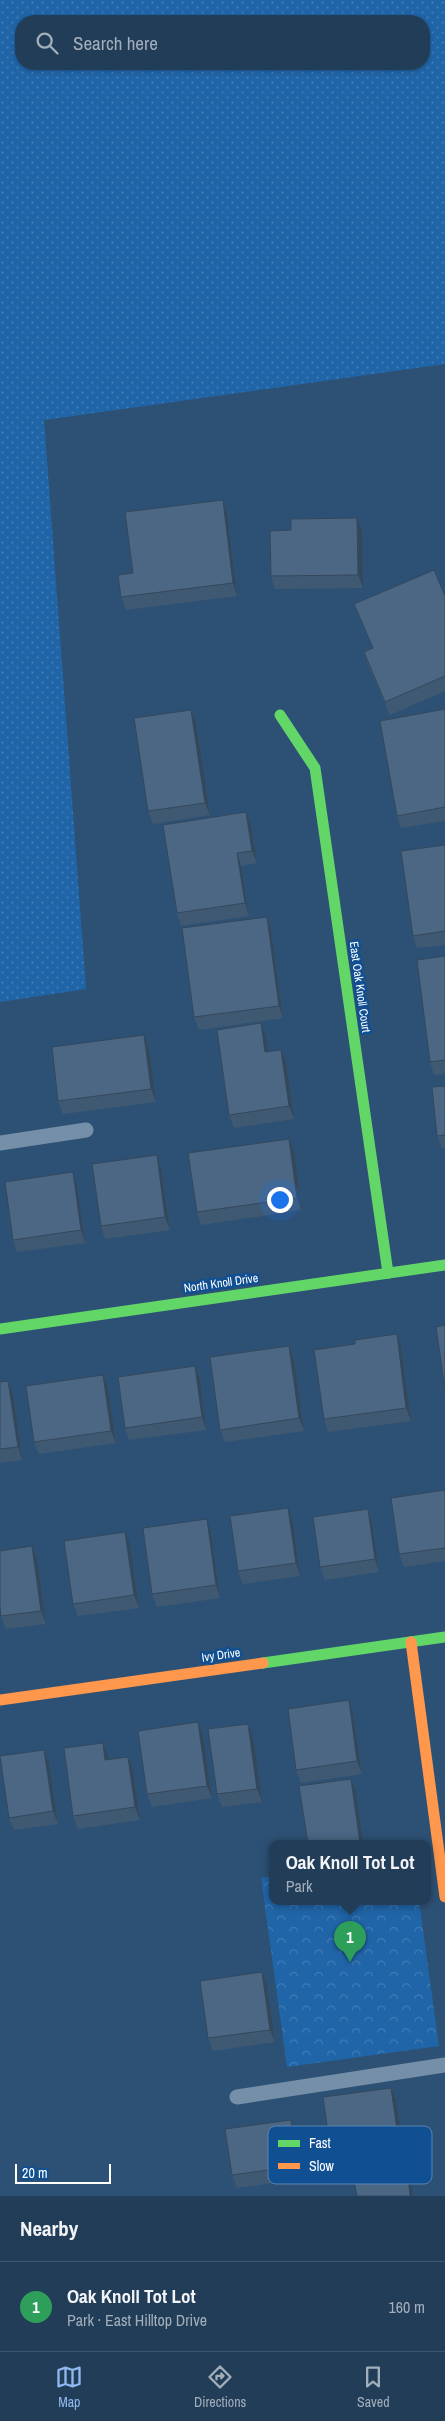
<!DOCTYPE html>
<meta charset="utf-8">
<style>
:root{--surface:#223d58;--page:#2a445e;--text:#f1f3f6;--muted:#a2aeba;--line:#3f566e;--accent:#90b9f0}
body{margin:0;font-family:"Archivo Narrow",sans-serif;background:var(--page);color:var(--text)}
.scale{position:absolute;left:15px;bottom:12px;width:96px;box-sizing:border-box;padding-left:5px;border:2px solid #fff;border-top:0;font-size:14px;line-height:18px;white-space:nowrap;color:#fff;-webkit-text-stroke:4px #105092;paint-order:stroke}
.you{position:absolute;left:279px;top:1199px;width:18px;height:18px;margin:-12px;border:4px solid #fff;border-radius:50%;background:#1a73e8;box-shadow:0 0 0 8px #1a73e833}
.badge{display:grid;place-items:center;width:32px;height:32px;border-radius:50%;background:var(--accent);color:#fff;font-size:16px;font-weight:700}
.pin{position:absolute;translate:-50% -41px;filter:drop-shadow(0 1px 2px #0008)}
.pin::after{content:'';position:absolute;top:26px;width:18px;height:15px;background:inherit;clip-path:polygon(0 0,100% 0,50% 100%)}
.popup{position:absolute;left:269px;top:1840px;width:162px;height:65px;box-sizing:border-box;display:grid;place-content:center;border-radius:10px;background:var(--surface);filter:drop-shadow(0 1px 4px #0005);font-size:16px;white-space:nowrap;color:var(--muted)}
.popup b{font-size:19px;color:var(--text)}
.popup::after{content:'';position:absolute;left:50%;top:100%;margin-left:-10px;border:10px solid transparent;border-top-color:var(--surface)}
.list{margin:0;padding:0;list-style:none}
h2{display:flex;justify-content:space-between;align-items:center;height:65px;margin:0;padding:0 20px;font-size:21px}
h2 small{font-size:16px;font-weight:400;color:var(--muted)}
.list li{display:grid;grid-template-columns:32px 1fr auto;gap:15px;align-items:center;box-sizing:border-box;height:90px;padding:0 20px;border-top:1px solid var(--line)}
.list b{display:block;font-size:19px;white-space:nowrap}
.list p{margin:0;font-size:16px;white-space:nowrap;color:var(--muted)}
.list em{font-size:16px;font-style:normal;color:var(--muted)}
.icon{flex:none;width:28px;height:28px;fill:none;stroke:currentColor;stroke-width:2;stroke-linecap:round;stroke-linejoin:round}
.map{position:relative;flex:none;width:445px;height:2196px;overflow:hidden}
.search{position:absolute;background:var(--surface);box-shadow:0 1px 4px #0004;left:15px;right:15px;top:15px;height:55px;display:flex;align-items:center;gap:12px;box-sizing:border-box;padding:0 18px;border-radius:20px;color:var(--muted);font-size:19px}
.sheet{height:155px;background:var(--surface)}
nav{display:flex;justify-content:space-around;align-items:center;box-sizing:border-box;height:70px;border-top:1px solid var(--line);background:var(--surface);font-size:14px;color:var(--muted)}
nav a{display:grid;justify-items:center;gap:2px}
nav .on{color:var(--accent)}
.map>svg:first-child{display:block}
</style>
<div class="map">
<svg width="445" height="2196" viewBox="0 0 445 2196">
<defs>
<pattern id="grass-dots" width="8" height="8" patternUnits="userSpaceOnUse" patternTransform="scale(1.25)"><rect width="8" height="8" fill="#2065a8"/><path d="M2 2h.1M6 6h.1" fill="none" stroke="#417cb5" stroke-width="1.8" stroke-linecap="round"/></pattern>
<pattern id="forest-crowns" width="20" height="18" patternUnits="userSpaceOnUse" patternTransform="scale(1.25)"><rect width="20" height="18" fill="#2065a8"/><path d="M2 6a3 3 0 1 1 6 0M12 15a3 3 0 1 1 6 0" fill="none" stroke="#417cb5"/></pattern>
</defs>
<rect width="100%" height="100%" fill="#2d5175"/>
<path fill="url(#grass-dots)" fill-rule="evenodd" d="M0 0H445V364L44 420 86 989 0 1002ZM21 21H424V64H21Z"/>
<path fill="url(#forest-crowns)" d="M272 1876V1901H419L439 2046 287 2067 261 1878Z"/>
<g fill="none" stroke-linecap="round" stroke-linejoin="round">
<g stroke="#758fa8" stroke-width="15">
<path d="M0 1143 86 1130"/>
<path d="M237 2097 445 2065"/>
</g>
<g stroke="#63d668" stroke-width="11">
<path d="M280 715 315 768 388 1273"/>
<path d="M0 1329 445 1265"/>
<path d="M263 1663 445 1637"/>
</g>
<g stroke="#ff974d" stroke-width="11">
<path d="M411 1642 445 1897"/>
<path d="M0 1700 263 1663"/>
</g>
</g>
<g fill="#405972">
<path d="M223 500 227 513 237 596 126 610 121 597 133 573Z"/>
<path d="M357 518 362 531 363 588 275 589 271 576 291 530Z"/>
<path d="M445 596V691L390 715 368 665 364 652 373 648 354 604Z"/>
<path d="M445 709V821L401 828 397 816Z"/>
<path d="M191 710 196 722 210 815 153 824 148 811Z"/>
<path d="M246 812 251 825 257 863 241 866 249 916 181 926 177 913Z"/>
<path d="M445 845V945L417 948 413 936Z"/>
<path d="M267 917 271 930 283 1018 199 1030 194 1017Z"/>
<path d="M445 956V1074L434 1075 430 1062Z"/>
<path d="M261 1023 266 1036 268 1051 286 1062 294 1119 234 1128 229 1115Z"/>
<path d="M144 1035 149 1048 156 1102 63 1114 58 1101Z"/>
<path d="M445 1086V1148H442L437 1136Z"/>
<path d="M294 1151 302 1210 201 1225 197 1212Z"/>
<path d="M157 1155 161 1168 170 1230 105 1239 101 1226Z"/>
<path d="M73 1172 77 1185 85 1243 17 1252 13 1240Z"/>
<path d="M397 1334 401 1347 411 1421 328 1432 324 1419 355 1344Z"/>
<path d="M289 1346 294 1359 304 1431 225 1442 220 1430Z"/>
<path d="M195 1366 200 1379 206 1430 129 1440 125 1428Z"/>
<path d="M103 1375 108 1388 116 1443 39 1454 34 1442Z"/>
<path d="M0 1382 13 1393 22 1460 0 1463Z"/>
<path d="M445 1490V1561L404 1567 399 1554Z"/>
<path d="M368 1509 372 1522 379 1572 325 1580 320 1567Z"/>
<path d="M293 1521 300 1576 243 1584 238 1571Z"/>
<path d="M211 1532 220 1598 157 1607 152 1594Z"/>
<path d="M130 1545 139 1608 78 1616 73 1604Z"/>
<path d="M32 1546 37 1559 46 1624 6 1629 1 1616Z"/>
<path d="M349 1700 353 1713 362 1774 301 1783 296 1770Z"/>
<path d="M198 1722 203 1735 212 1798 152 1807 147 1794Z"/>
<path d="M248 1724 253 1736 262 1802 222 1807 217 1794Z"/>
<path d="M103 1743 108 1756V1760L133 1770 140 1820 78 1829 73 1816Z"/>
<path d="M44 1750 49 1763 58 1824 14 1830 9 1818Z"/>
<path d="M267 1985 275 2042 213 2051 208 2038Z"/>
<path d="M391 2088 396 2100 406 2170 338 2180 333 2167Z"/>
<path d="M296 2133 302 2179 237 2188 232 2175Z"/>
</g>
<g fill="#34485c">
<path d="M223 500 227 513 237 596 233 583Z"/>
<path d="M357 518 362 531 363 588 358 575Z"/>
<path d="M191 710 196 722 210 815 205 803Z"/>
<path d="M246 812 251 825 257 863 252 851Z"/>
<path d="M237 853 241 866 249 916 245 903Z"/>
<path d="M267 917 271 930 283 1018 279 1006Z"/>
<path d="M261 1023 266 1036 270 1065 265 1052Z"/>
<path d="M144 1035 149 1048 156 1102 151 1089Z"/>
<path d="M281 1050 286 1062 294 1119 289 1106Z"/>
<path d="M289 1139 294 1151 302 1210 297 1198Z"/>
<path d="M157 1155 161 1168 170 1230 165 1217Z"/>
<path d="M73 1172 77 1185 85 1243 81 1230Z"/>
<path d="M397 1334 401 1347 411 1421 406 1408Z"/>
<path d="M289 1346 294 1359 304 1431 299 1418Z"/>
<path d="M195 1366 200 1379 206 1430 202 1417Z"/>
<path d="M103 1375 108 1388 116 1443 111 1431Z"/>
<path d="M8 1381 13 1393 22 1460 18 1447Z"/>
<path d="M288 1508 293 1521 300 1576 296 1563Z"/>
<path d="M368 1509 372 1522 379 1572 375 1559Z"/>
<path d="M207 1519 211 1532 220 1598 216 1585Z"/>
<path d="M125 1532 130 1545 139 1608 134 1595Z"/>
<path d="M32 1546 37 1559 46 1624 41 1611Z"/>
<path d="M349 1700 353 1713 362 1774 357 1761Z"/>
<path d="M198 1722 203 1735 212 1798 207 1786Z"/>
<path d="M248 1724 253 1736 262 1802 257 1789Z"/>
<path d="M103 1743 108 1756 110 1773 105 1760Z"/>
<path d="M44 1750 49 1763 58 1824 53 1811Z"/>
<path d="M128 1757 133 1770 140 1820 135 1807Z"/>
<path d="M351 1779 356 1791 363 1843H361Z"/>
<path d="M262 1972 267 1985 275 2042 270 2030Z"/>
<path d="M391 2088 396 2100 406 2170 401 2158Z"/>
<path d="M291 2120 296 2133 302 2179 298 2166Z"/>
<path d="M408 2174 412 2187 413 2196H410Z"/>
</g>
<g fill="#4b6784" stroke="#34485c">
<path d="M223 500 233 583 121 597 118 575 133 573 125 512Z"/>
<path d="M357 518 358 575 271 576 270 531 291 530V519Z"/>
<path d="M434 570 445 596V676L385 702 364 652 373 648 354 604Z"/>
<path d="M445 709V807L397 816 380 721Z"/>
<path d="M191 710 205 803 148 811 134 718Z"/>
<path d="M246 812 252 851 237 853 245 903 177 913 163 825Z"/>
<path d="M445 845V931L413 936 401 851Z"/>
<path d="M267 917 279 1006 194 1017 182 928Z"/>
<path d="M445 956V1060L430 1062 417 960Z"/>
<path d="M261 1023 265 1052 281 1050 289 1106 229 1115 217 1030Z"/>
<path d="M144 1035 151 1089 58 1101 52 1047Z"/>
<path d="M445 1086V1135L437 1136 432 1087Z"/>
<path d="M289 1139 297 1198 197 1212 188 1153Z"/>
<path d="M157 1155 165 1217 101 1226 92 1164Z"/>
<path d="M73 1172 81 1230 13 1240 5 1182Z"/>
<path d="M445 1325V1389L436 1327Z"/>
<path d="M397 1334 406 1408 324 1419 314 1350 355 1344V1340Z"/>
<path d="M289 1346 299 1418 220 1430 210 1357Z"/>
<path d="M195 1366 202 1417 125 1428 118 1377Z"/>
<path d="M103 1375 111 1431 34 1442 26 1386Z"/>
<path d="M8 1381 18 1447 0 1449V1382Z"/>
<path d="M445 1490V1548L399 1554 391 1498Z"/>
<path d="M288 1508 296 1563 238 1571 230 1516Z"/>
<path d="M368 1509 375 1559 320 1567 313 1517Z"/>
<path d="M207 1519 216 1585 152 1594 143 1528Z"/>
<path d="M125 1532 134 1595 73 1604 64 1541Z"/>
<path d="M32 1546 41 1611 1 1616 0 1607V1551Z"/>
<path d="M349 1700 357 1761 296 1770 288 1709Z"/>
<path d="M198 1722 207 1786 147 1794 138 1731Z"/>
<path d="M248 1724 257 1789 217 1794 208 1729Z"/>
<path d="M103 1743 105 1760 128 1757 135 1807 73 1816 64 1748Z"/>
<path d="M44 1750 53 1811 9 1818 0 1756Z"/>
<path d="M351 1779 360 1843H308L299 1786Z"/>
<path d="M262 1972 270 2030 208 2038 200 1981Z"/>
<path d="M391 2088 401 2158 333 2167 323 2097Z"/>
<path d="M291 2120 298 2166 232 2175 225 2129Z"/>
<path d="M408 2174 410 2196H357L354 2181Z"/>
</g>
<g text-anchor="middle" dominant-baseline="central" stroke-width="5" stroke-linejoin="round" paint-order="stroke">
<g font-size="12" fill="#fff" stroke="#105092">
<text transform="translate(360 987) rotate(82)">East Oak Knoll Court</text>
<text transform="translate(221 1283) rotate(-8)">North Knoll Drive</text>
<text transform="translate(221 1655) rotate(-8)">Ivy Drive</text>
</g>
</g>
<rect x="268" y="2126" width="164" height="58" rx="8" fill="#105092" stroke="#5884b3" stroke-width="1"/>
<rect x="278" y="2140" width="22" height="7" fill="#63d668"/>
<rect x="278" y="2163" width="22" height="6" fill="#ff974d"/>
<g font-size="14" fill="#fff">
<text x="309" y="2148">Fast</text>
<text x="309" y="2171">Slow</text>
</g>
</svg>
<div class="scale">20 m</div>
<div class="you"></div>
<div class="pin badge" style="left:350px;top:1962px;background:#2e9e5b">1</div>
<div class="popup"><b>Oak Knoll Tot Lot</b>Park</div>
<div class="search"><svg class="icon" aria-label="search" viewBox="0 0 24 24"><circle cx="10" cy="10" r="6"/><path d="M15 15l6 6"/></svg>Search here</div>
</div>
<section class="sheet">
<h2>Nearby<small></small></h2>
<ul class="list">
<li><span class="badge" style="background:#2e9e5b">1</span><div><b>Oak Knoll Tot Lot</b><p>Park · East Hilltop Drive</p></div><em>160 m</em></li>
</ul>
</section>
<nav>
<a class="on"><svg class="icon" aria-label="map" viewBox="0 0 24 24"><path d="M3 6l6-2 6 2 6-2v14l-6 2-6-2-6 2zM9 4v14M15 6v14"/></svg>Map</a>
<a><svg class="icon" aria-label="directions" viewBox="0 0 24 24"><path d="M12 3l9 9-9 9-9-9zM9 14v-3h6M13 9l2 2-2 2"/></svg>Directions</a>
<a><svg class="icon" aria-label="saved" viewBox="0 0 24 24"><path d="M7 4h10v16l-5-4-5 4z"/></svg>Saved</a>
</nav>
